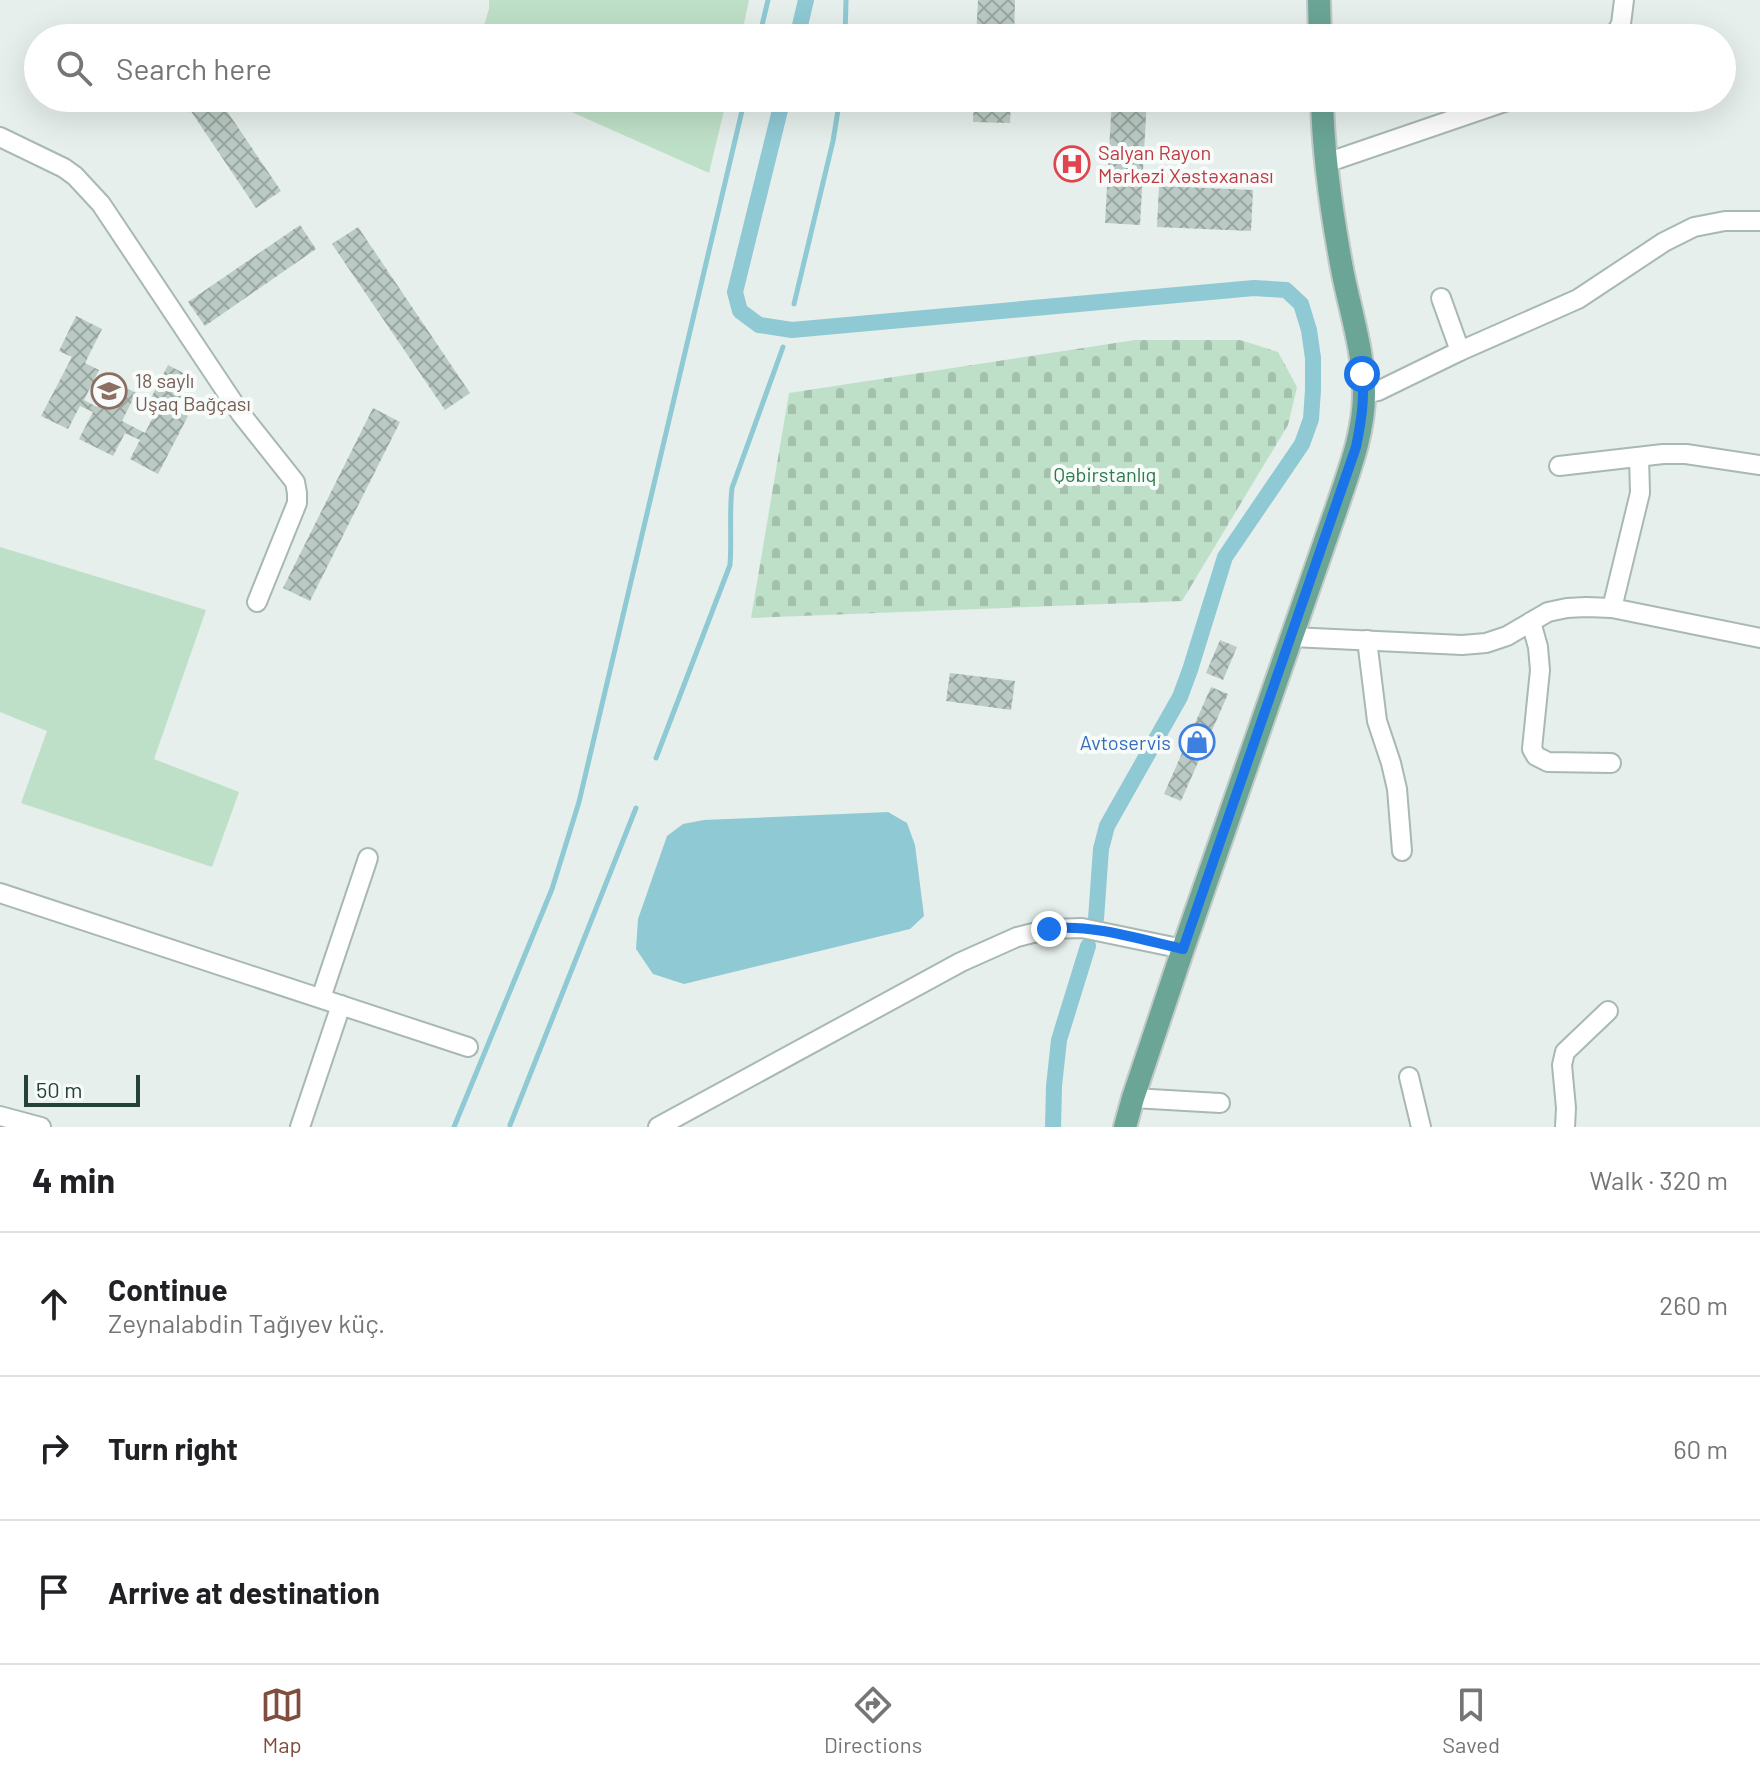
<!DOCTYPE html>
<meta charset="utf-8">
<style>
:root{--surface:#fff;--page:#f6f6f6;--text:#202124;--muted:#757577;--line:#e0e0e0;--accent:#7f4e3f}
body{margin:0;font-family:Barlow,sans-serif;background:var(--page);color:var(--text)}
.scale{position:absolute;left:24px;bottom:20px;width:116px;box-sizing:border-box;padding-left:8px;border:4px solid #24423a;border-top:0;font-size:22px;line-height:28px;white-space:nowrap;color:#24423a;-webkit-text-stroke:6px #f7fbf9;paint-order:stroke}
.stop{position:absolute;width:24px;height:24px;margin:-18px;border:6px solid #1a73e8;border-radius:50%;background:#fff}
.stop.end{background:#1a73e8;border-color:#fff;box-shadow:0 2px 8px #0008}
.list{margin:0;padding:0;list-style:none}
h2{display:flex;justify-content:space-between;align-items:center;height:104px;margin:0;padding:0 32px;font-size:34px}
h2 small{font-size:26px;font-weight:400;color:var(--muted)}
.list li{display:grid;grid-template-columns:52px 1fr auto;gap:24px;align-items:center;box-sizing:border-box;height:144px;padding:0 32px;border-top:2px solid var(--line)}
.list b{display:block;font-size:30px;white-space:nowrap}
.list p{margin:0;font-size:26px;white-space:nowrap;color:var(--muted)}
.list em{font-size:26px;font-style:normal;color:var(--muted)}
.icon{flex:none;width:44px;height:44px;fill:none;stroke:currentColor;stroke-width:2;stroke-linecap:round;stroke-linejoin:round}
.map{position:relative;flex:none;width:1760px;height:1127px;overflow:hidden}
.search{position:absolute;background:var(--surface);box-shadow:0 8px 32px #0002;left:24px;right:24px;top:24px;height:88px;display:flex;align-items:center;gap:20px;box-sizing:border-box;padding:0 28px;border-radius:44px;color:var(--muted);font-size:30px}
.sheet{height:536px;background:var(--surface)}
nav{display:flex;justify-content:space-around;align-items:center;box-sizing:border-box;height:112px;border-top:2px solid var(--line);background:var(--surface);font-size:22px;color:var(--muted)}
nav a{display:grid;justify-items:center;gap:4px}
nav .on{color:var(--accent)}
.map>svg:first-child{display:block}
</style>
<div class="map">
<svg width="1760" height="1127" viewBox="0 0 1760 1127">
<defs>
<pattern id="cemetery-stones" width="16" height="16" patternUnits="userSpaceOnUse" patternTransform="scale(2)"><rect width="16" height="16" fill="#bfe0c8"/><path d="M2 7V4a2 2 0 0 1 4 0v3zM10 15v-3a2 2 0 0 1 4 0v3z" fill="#a4c1ad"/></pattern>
<pattern id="building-cross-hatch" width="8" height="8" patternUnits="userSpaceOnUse" patternTransform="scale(2)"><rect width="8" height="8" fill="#bbcac4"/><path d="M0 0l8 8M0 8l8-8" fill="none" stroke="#98a6a0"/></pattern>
</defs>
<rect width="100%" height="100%" fill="#e6efeb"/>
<g fill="#bfe0c8">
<path d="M489 0H749L741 38H480L489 9Z"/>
<path d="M540 98H727L709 173Z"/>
<path d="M0 547 206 610 154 759 239 792 212 867 21 803 47 731 0 712Z"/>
</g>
<path fill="url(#cemetery-stones)" d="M1135 340H1240L1278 352 1297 387 1288 425 1182 601 751 618 789 393Z"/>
<path fill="#8ec9d4" d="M888 812 907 823 915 845 924 916 910 929 684 984 653 974 636 949 638 919 667 836 683 824 704 820Z"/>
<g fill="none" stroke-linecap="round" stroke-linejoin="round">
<g stroke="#8ec9d4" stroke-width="5">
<path d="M759 38 768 0"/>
<path d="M845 38 846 0"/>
<path d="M794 304 833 141 840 98"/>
<path d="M656 758 730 565C732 539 729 514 732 488L783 347"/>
<path d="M510 1125 636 808"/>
<path d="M454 1127 552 889 579 802 745 98"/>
</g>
<g stroke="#8ec9d4" stroke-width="16">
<path d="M797 38 806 0"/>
<path d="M783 98 735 292 740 311 759 325 792 330 1254 288 1286 290 1301 304 1309 330 1313 358V390L1311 419 1302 444 1225 557 1190 670 1180 697 1107 826 1101 849 1096 919"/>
<path d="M1053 1127 1054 1086 1059 1040 1088 946"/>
</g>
</g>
<g fill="url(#building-cross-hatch)">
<path d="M978 0H1015L1014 38H976Z"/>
<path d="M169 24 178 38H148Z"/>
<path d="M1116 28 1151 30 1150 38H1115Z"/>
<path d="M182 98H218L281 191 256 208Z"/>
<path d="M974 98H1011L1010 123 973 122Z"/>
<path d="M1112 98H1147L1140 225 1105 223Z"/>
<path d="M1159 186 1253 190 1251 231 1157 227Z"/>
<path d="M300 225 316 249 205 326 188 302Z"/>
<path d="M358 227 470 393 445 410 332 244Z"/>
<path d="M76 316 102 329 85 363 99 370 84 400 97 407 111 380 136 393 122 421 145 433 160 403 151 398 168 365 191 377 175 409 188 416 158 474 130 459 140 440 125 433 113 456 79 439 93 412 80 406 68 429 41 416 72 357 59 351Z"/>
<path d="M373 408 400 422 310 601 283 588Z"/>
<path d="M1220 640 1237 647 1223 680 1206 673Z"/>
<path d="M950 673 1015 681 1011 710 946 701Z"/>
<path d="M1211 687 1228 694 1181 801 1164 794Z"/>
</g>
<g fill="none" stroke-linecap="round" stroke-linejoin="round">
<defs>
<g id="minor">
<path d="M1613 38 1621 24 1624 0"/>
<path d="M0 137 64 168 75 176 101 204 241 414 295 482 297 493V503L257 602"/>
<path d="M1326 163 1516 98"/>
<path d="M1441 298 1460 351"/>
<path d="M1364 394 1378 391 1460 351 1578 299 1664 242 1694 227 1725 221H1760"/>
<path d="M1559 466 1663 454H1686L1760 465"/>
<path d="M1612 608 1640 493 1639 457"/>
<path d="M1531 622 1538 647 1540 670 1532 749 1536 756 1548 762 1611 763"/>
<path d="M1292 637 1462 645 1486 643 1507 636 1548 612 1567 608 1586 607 1612 608 1760 638"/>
<path d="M1367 640 1377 721 1391 763 1397 789 1402 851"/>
<path d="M0 893 468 1047"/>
<path d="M321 998 368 858"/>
<path d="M1409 1077 1421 1127"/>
<path d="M1133 1098 1220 1103"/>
<path d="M0 1116 41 1127"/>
<path d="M300 1127 341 1005"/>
<path d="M658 1127 961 962 1017 937 1049 929 1082 928 1183 949"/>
<path d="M1565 1127 1566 1108 1562 1065 1565 1052 1608 1011"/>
</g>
<g id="major">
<path d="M1319 0 1320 38"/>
<path d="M1125 1127 1133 1098 1183 949 1337 507C1349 471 1364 433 1364 394 1364 354 1351 313 1343 274 1332 216 1323 157 1322 98"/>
</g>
</defs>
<use href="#minor" stroke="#a8b8b2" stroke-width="22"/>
<use href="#major" stroke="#c2cac8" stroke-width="26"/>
<use href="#minor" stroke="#fff" stroke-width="18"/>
<use href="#major" stroke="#6aa596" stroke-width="22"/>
</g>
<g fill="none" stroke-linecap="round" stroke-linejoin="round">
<path stroke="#1a73e8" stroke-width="10" d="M1049 929C1090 923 1142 940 1183 949L1356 447C1361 422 1365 399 1362 374"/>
</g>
<defs>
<symbol id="hospital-ring" viewBox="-11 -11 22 22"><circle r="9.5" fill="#f7fbf9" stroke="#e0444e" stroke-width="1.5"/><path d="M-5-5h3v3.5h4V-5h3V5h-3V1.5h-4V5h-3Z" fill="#e0444e"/></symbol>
<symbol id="school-ring" viewBox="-11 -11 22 22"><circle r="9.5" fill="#f7fbf9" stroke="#8d6e63" stroke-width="1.5"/><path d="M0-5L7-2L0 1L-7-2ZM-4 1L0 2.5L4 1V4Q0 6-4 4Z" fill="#8d6e63"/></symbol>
<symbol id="shop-ring" viewBox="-11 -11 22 22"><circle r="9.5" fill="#f7fbf9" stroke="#3f7fe0" stroke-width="1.5"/><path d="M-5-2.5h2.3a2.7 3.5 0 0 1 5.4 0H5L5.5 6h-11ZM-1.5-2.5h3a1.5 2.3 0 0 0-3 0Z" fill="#3f7fe0"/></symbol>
</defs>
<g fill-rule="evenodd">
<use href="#hospital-ring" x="1052" y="144" width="40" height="40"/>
<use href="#school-ring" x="89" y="371" width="40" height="40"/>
<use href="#shop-ring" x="1177" y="722" width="40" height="40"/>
</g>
<g text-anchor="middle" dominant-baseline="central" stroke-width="8" stroke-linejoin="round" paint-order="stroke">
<g font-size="20" fill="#be3a42" stroke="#f7fbf9" text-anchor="start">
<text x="1098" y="152">Salyan Rayon<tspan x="1098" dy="23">Mərkəzi Xəstəxanası</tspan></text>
</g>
<g font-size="20" fill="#785e54" stroke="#f7fbf9" text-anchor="start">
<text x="135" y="380">18 saylı<tspan x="135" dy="23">Uşaq Bağçası</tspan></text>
</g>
<g font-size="20" fill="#2d7a4b" stroke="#f7fbf9">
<text x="1105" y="474">Qəbirstanlıq</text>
</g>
<g font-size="20" fill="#366cbe" stroke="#f7fbf9" text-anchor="end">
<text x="1171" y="742">Avtoservis</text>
</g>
</g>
</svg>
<div class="scale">50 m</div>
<div class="stop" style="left:1362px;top:374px"></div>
<div class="stop end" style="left:1049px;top:929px"></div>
<div class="search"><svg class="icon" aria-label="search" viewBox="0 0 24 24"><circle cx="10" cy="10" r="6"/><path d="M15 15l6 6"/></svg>Search here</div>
</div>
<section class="sheet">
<h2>4 min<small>Walk · 320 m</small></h2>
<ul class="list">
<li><svg class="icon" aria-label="ahead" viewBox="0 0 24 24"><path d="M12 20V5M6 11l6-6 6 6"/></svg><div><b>Continue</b><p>Zeynalabdin Tağıyev küç.</p></div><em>260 m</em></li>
<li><svg class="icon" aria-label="right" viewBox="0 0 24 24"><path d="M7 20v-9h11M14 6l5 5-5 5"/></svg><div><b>Turn right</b></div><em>60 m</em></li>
<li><svg class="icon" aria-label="arrive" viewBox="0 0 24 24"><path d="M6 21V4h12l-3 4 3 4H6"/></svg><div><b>Arrive at destination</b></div></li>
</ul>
</section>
<nav>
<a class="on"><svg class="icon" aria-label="map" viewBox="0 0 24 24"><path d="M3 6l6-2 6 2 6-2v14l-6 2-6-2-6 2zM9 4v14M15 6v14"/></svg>Map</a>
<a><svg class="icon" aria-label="directions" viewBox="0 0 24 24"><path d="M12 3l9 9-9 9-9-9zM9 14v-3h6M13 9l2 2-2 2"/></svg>Directions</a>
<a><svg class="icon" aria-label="saved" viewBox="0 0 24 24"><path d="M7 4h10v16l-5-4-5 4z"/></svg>Saved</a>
</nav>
